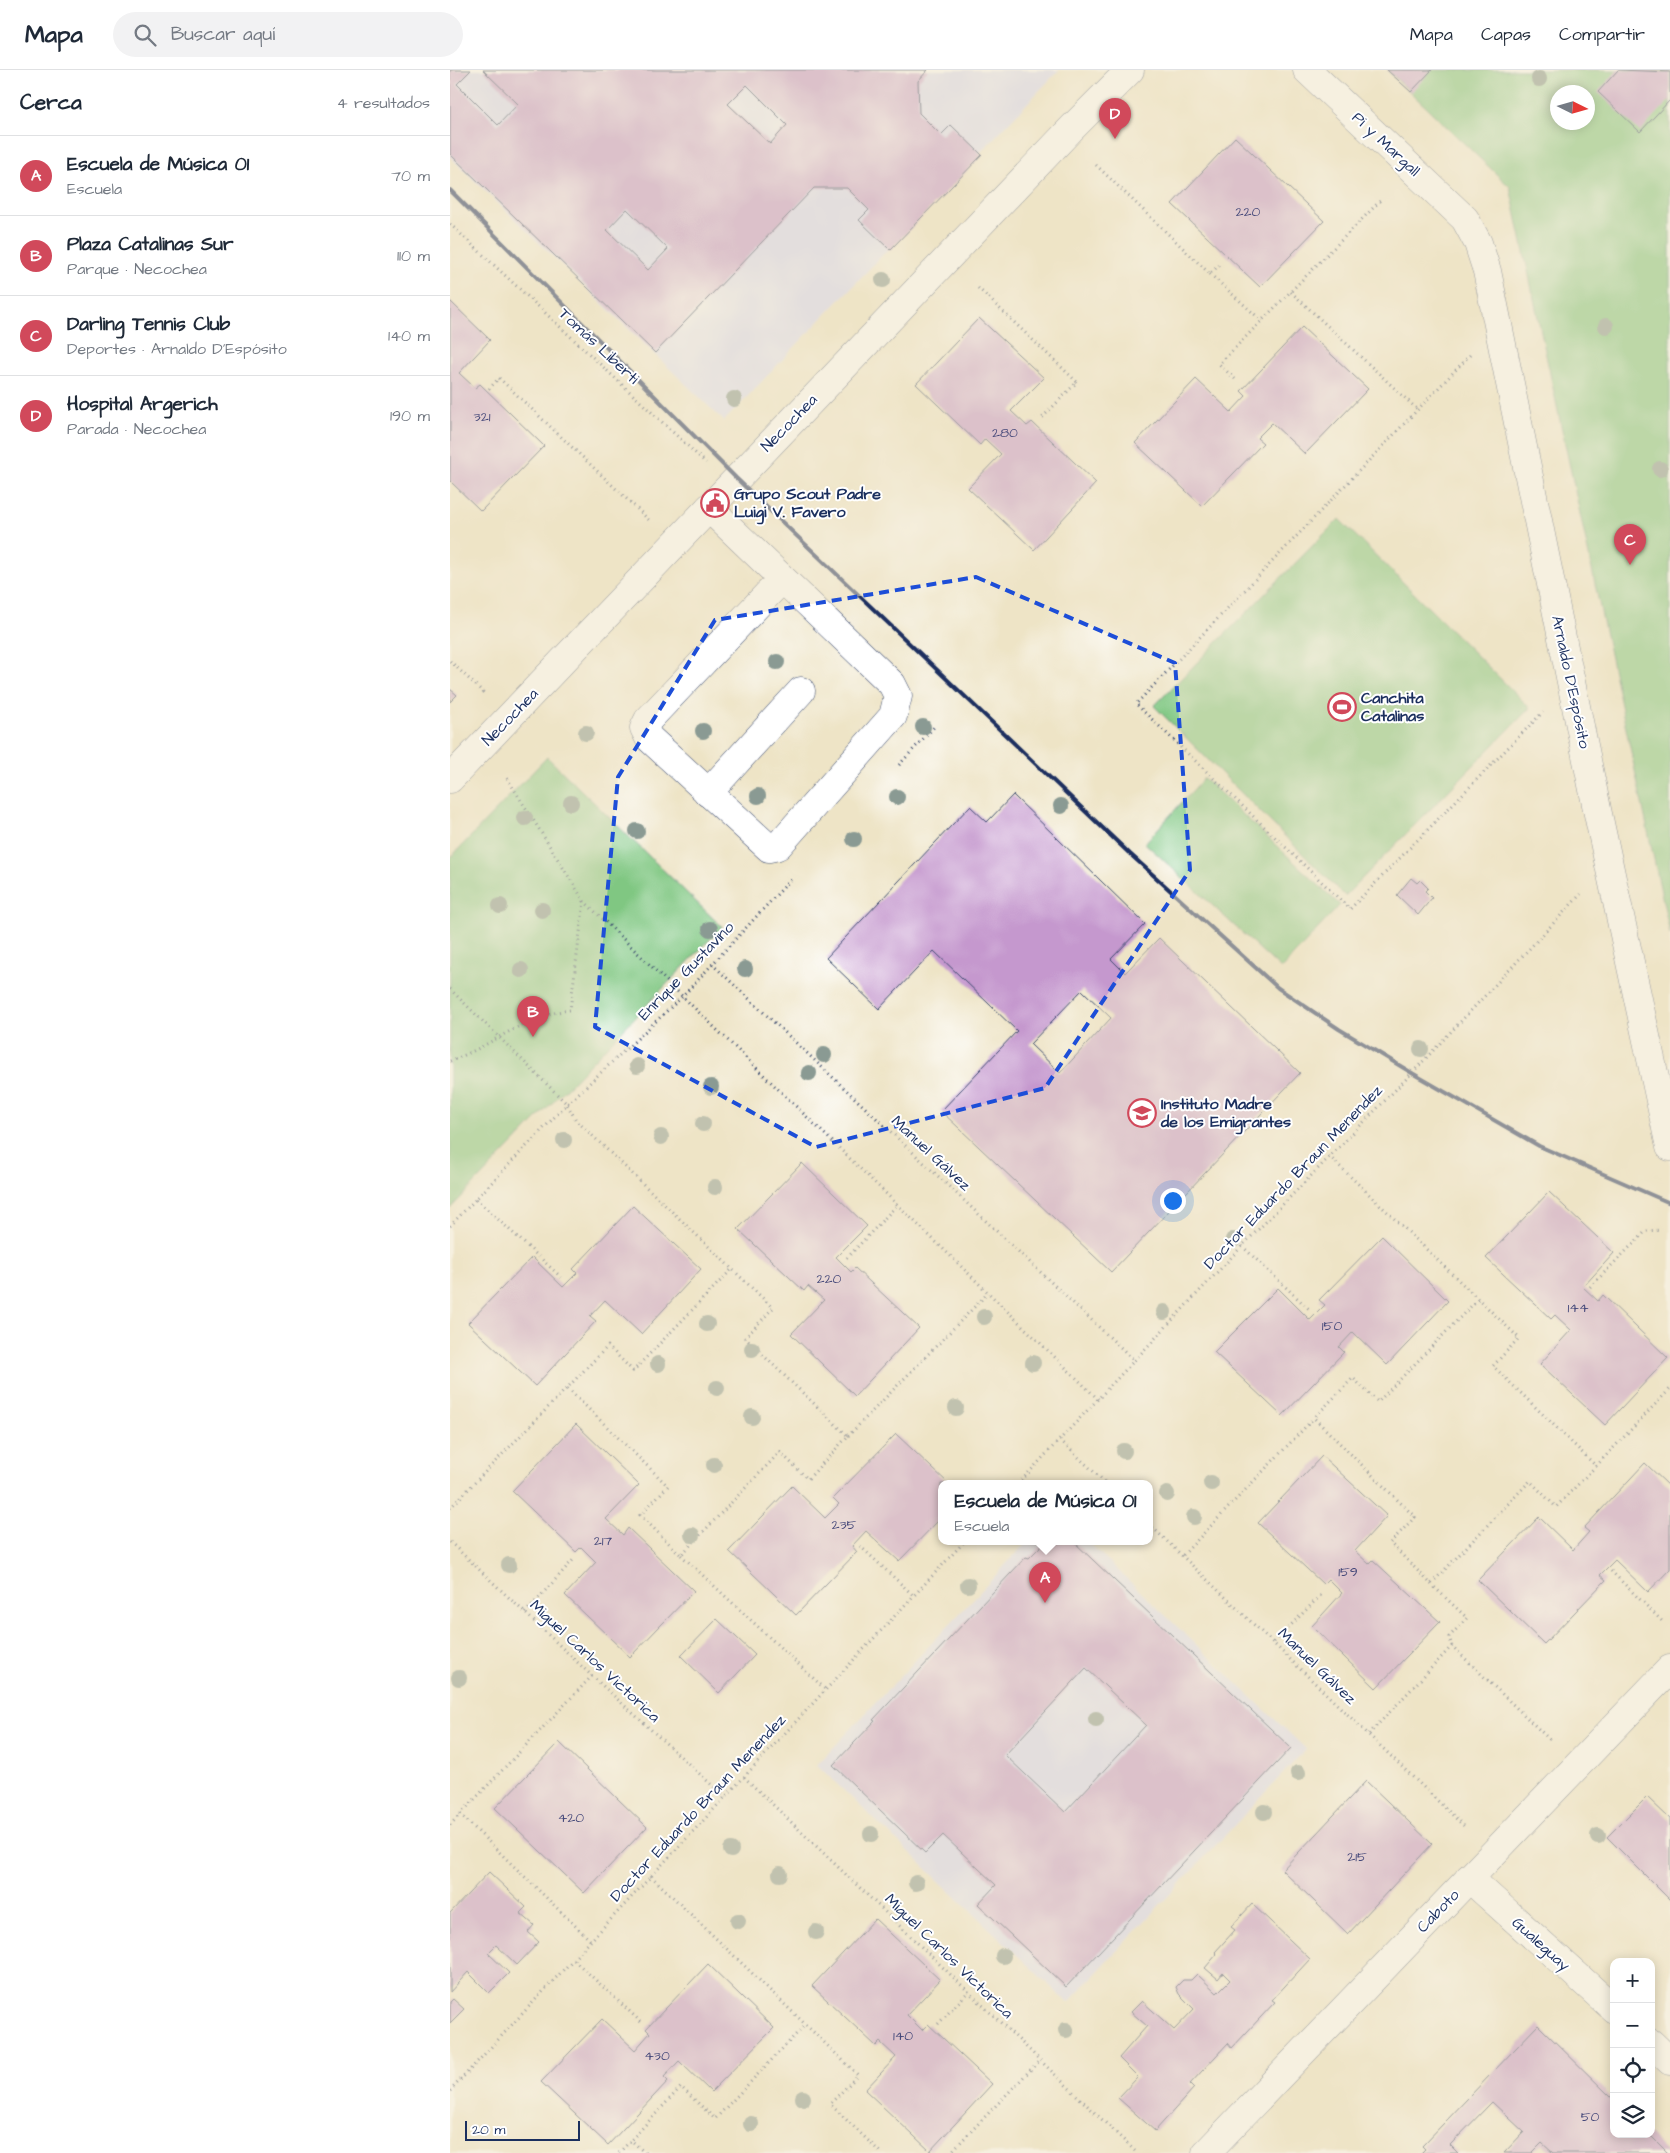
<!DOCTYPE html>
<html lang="es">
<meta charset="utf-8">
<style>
:root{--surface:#fff;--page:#f2f2f3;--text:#1f2937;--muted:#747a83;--line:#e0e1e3;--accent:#d1495b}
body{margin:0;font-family:"Architects Daughter",sans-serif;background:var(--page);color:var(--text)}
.controls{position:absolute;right:15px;bottom:15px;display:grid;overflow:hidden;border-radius:10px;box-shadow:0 2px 12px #0003}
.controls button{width:45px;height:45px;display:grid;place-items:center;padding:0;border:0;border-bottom:1px solid var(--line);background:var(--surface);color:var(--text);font:25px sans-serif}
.compass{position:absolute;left:1100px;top:15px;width:45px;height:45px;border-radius:50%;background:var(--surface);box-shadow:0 2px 12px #0003;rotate:95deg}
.scale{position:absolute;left:15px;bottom:12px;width:115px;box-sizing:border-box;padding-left:5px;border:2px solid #1b2f5e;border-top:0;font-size:14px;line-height:18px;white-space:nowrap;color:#1b2f5e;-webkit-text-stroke:4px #fff;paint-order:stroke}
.you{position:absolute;left:722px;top:1130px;width:18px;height:18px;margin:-12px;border:4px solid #fff;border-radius:50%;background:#1a73e8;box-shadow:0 0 0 8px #1a73e833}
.badge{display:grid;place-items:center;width:32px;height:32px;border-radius:50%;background:var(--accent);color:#fff;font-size:16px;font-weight:700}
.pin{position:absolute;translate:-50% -41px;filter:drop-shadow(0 1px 2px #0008)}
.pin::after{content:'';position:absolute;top:26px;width:18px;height:15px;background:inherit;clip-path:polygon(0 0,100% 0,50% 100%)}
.popup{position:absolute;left:488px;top:1410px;width:215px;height:65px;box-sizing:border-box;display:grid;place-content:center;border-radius:10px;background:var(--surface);filter:drop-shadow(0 1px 4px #0005);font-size:16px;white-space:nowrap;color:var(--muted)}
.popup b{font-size:19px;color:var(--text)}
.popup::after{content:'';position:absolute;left:50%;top:100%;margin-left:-10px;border:10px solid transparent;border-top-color:var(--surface)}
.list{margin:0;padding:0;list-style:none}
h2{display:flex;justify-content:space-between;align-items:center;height:65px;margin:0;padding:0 20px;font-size:21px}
h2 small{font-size:16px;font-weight:400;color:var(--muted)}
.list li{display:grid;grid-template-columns:32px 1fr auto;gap:15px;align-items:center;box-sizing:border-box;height:80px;padding:0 20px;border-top:1px solid var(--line)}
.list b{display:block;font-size:19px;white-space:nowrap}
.list p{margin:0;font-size:16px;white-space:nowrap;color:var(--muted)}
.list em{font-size:16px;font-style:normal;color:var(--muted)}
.icon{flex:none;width:28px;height:28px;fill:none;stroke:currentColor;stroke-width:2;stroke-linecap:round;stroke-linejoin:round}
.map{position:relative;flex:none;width:1220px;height:2083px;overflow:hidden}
header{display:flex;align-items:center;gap:30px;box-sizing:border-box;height:70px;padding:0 25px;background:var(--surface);border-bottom:1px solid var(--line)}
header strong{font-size:24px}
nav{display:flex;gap:28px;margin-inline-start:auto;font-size:18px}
.search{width:350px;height:45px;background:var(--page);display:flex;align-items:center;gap:12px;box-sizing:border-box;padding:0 18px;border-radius:28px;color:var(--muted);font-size:19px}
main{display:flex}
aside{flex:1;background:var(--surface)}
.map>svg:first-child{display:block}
</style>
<header>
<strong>Mapa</strong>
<div class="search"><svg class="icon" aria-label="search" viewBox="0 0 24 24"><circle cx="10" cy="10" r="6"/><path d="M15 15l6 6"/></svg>Buscar aquí</div>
<nav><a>Mapa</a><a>Capas</a><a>Compartir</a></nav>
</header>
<main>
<aside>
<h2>Cerca<small>4 resultados</small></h2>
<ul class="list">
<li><span class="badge">A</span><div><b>Escuela de Música 01</b><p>Escuela</p></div><em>70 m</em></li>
<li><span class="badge">B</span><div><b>Plaza Catalinas Sur</b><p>Parque · Necochea</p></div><em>110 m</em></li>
<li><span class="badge">C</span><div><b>Darling Tennis Club</b><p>Deportes · Arnaldo D'Espósito</p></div><em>140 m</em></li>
<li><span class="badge">D</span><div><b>Hospital Argerich</b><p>Parada · Necochea</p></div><em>190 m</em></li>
</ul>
</aside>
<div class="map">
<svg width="1220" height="2083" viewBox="0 0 1220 2083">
<rect width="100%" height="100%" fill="#fff"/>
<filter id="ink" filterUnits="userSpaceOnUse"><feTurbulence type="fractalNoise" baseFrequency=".02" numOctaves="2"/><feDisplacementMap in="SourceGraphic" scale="10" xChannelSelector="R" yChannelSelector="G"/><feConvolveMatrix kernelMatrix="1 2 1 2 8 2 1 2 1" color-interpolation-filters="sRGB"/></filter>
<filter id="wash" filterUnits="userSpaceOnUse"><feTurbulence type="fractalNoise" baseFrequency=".0096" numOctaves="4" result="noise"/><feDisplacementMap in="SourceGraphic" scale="20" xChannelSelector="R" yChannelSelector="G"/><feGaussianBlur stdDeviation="1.12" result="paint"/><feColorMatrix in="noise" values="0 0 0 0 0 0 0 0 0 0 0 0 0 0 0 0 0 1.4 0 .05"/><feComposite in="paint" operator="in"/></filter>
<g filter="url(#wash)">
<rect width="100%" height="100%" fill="#eee4c6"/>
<g fill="#d6d8f8">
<path d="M0 0H609L274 351 0 87Z"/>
<path d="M577 1472H638L856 1679 618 1933 367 1695Z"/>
</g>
<g fill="#80c782" stroke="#4e7b70" fill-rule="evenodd">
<path d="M937 0H1220V864L1060 117ZM1108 22H1138V52H1108Z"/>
<path d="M889 449 1080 638 895 826 704 636Z"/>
<path d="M97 687 272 857 0 1139V788Z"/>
<path d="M754 708 890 835 831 899 695 773Z"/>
</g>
<g id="blocks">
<g fill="#c598ce" fill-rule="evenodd">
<path d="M0 0H21L7 14 48 55 68 34 33 0H478L468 11 469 43 491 65 501 55 532 85 440 180 409 150 419 140 397 118H364L205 283 0 84ZM297 15 337 55 320 74 278 34ZM177 139 218 179 198 200 157 160Z"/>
<path d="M937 0H982L961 22Z"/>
<path d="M1168 0 1220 2V30L1190 62 1148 22Z"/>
<path d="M785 67 874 151 810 217 722 134Z"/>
<path d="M0 231 40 270 9 303 25 318 30 314 94 376 31 441 0 411Z"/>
<path d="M529 248 594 308 561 341 577 356 582 352 646 413 584 480 518 418 551 384 535 369 530 375 466 314Z"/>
<path d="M852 257 918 319 855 384 822 353 807 368 813 373 752 436 685 373 746 309 781 342 796 326 791 321Z"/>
<path d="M0 619 7 625 0 632Z"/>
<path d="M563 725 695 854 661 889 675 903 709 868 850 1003 661 1202 491 1041 567 961 484 881 429 939 376 888 520 736 537 752ZM632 920 661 948 610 1003 580 974Z"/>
<path d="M961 808 967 813 970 810 978 818 975 821 982 828 968 845 947 825Z"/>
<path d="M352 1093 417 1156 386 1187 401 1202 405 1198 469 1258 405 1326 341 1264 374 1230 358 1216 354 1221 288 1159Z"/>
<path d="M1099 1122 1164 1183 1133 1217 1148 1231 1153 1225 1218 1288 1155 1355 1090 1294 1121 1260 1105 1245 1101 1249 1036 1188Z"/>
<path d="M183 1136 251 1199 191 1264 155 1230 140 1246 146 1251 85 1316 18 1253 82 1187 113 1217 127 1203 123 1199Z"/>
<path d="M932 1166 998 1231 937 1295 903 1262 889 1277 894 1282 832 1346 764 1282 828 1218 860 1250 875 1235 869 1230Z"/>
<path d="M126 1354 189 1415 156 1449 173 1465 178 1458 244 1521 180 1587 115 1525 146 1492 131 1477 126 1482 62 1421Z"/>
<path d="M446 1364 499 1414H491V1448L449 1491 416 1461 402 1476 407 1482 346 1545 279 1481 342 1416 375 1448 389 1434 383 1428Z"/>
<path d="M872 1386 937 1446 905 1481 919 1494 923 1490 990 1552 926 1618 862 1556 892 1523 878 1509 873 1514 808 1453Z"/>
<path d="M1195 1393 1220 1417V1499L1198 1522 1165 1490 1150 1505 1156 1510 1094 1574 1028 1510 1089 1447 1123 1480 1139 1462 1134 1458Z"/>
<path d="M595 1472H624L841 1678 616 1917 528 1834 546 1815 493 1765 475 1783 383 1695 425 1651 423 1650 576 1487 579 1488ZM636 1598 696 1655 615 1742 555 1685Z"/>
<path d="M267 1549 305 1585 269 1623 231 1586Z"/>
<path d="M109 1672 197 1757 134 1823 45 1738Z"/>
<path d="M916 1711 982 1774 898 1864 832 1800Z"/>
<path d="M1197 1727 1220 1749V1830L1157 1767Z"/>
<path d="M39 1802 76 1837 70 1843 84 1855 78 1862 89 1872 67 1895 46 1875 38 1883 59 1903 39 1923 18 1902 0 1922V1843Z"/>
<path d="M802 1834 860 1889 822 1930 825 1932 782 1978 778 1973 740 2014 744 2018 705 2061 668 2028 688 2007 669 1988 697 1956 681 1942 692 1931 724 1960 744 1939 729 1924 726 1917 733 1910H741L747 1904 767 1923 780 1910 773 1903 768 1909 755 1898 767 1884 765 1882 785 1860 781 1857Z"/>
<path d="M425 1849 490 1910 457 1945 472 1960 478 1954 542 2014 480 2081 415 2020 446 1987 430 1972 426 1976 362 1916Z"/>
<path d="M258 1894 324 1958 261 2022 229 1991 214 2007 218 2011 158 2075 91 2012 152 1949 185 1980 200 1963 196 1959Z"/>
<path d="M3 1929 14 1939 0 1953V1932Z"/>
<path d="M1088 1955 1164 2030V2064H1199L1218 2083H1103L1092 2073 1082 2083H1054L1074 2062 1042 2032 1000 2075 1008 2083H971L975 2079 972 2076Z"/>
</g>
</g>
</g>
<g filter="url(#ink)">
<use href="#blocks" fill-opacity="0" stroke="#3b4a6e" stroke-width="1"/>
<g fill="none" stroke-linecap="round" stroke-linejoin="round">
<defs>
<g id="minor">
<path d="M857 0 1015 149 1028 173 1037 201 1148 744 1220 1077"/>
<path d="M259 438 442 614 448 626 443 646 328 776 319 778 199 668 194 658 198 650 332 509"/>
<path d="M0 709 622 58 680 0"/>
<path d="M258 723 351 621"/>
<path d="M1019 1808 1164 1939"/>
<path d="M1201 1973 1220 1991"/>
<path d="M756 2083 1220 1599"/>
</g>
</defs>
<use href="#minor" stroke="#3b4a6e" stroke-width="29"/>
<g stroke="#3b4a6e" stroke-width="3" stroke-dasharray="1 4" stroke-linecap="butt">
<path d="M646 95 760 204 769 195"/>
<path d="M0 154 256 393"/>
<path d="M760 204 812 251"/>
<path d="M528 218 627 312 591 349"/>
<path d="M841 222 968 340"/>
<path d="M1020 285 686 634 900 839 1093 642"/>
<path d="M785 309 769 294 930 131"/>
<path d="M39 319 49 308 200 451"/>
<path d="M0 591 35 624"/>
<path d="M449 695 484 657"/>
<path d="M57 708 134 831 648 1329"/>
<path d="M262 894 684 1290"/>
<path d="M0 919 117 1034 126 1050 323 1238 295 1268 398 1366 358 1409 330 1382 231 1485 190 1445 218 1416 117 1318 158 1276 183 1301 282 1199"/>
<path d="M0 991C42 976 75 945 120 940L134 831"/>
<path d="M879 1086 1069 1268 1043 1296 1146 1396 1106 1437 1080 1411 981 1514 940 1473 965 1447 864 1348 903 1308 928 1332 1028 1229"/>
<path d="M26 1129 112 1208"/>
<path d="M0 1156 117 1034 232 927 343 807"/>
<path d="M792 1176 859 1239"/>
<path d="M397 1188 447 1135"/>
<path d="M1140 1217 1196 1161 1211 1160"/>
<path d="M398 1366 538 1223"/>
<path d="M610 1370 657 1414"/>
<path d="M1146 1396 1220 1319"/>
<path d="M568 1414 792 1176 962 1003 1131 824"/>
<path d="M0 1438 117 1318"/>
<path d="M699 1454 1016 1758"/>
<path d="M0 1472 142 1606 275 1727"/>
<path d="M410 1476 464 1526"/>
<path d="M231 1485 376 1620"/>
<path d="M733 1485 864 1348"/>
<path d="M1161 1501 1214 1553"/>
<path d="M981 1514 1017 1548 999 1567 1002 1576"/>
<path d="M75 1543 124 1489"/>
<path d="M824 1572 872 1524"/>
<path d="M919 1664 1002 1576 1100 1670"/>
<path d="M294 1707 687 2083"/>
<path d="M10 1744 141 1871"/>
<path d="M0 1755 142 1606"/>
<path d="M201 1806 408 2005 380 2034 431 2083"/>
<path d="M124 1890 192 1953"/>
<path d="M488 1954 519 1921"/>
<path d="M0 2021 514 1472"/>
<path d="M169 2083 181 2070"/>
<path d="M195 2083 181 2070 231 2017 265 2049 355 1955"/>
<path d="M500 2083 590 1990"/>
</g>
<use href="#minor" stroke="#fff" stroke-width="28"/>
<path stroke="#1b2f5e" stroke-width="4" d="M0 120 286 408 680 784 828 918 889 959 962 1003 1089 1076 1220 1133"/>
</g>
<g fill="#8a9a93">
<circle cx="1089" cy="9" r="8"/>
<circle cx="433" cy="210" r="8"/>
<circle cx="1156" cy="256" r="8"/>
<circle cx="284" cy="329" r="8"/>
<circle cx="1210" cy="399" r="8"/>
<circle cx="327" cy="592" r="8"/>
<circle cx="473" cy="657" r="8"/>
<circle cx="253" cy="661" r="8"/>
<circle cx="136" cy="663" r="8"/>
<circle cx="308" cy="726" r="8"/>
<circle cx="447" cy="727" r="8"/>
<circle cx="121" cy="733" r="8"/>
<circle cx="611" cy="736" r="8"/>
<circle cx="75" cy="748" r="8"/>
<circle cx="187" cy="761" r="8"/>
<circle cx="404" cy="769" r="8"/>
<circle cx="50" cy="836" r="8"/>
<circle cx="92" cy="840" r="8"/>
<circle cx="260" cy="859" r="8"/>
<circle cx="295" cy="899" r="8"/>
<circle cx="71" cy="900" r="8"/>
<circle cx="971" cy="979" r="8"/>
<circle cx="374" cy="985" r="8"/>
<circle cx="187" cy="996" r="8"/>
<circle cx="359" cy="1003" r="8"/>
<circle cx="261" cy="1017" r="8"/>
<circle cx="253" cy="1054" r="8"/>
<circle cx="211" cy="1067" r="8"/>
<circle cx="114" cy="1070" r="8"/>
<circle cx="265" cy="1117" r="8"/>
<circle cx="783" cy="1170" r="8"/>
<circle cx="714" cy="1242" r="8"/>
<circle cx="534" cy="1247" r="8"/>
<circle cx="257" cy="1254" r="8"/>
<circle cx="302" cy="1279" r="8"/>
<circle cx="583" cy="1293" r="8"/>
<circle cx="208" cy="1294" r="8"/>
<circle cx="267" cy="1318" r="8"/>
<circle cx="506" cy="1338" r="8"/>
<circle cx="302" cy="1347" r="8"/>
<circle cx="674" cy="1381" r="8"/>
<circle cx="264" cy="1395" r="8"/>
<circle cx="761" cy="1413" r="8"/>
<circle cx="717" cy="1424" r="8"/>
<circle cx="744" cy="1447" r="8"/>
<circle cx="242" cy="1465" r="8"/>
<circle cx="59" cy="1495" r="8"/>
<circle cx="518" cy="1515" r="8"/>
<circle cx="9" cy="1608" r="8"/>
<circle cx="646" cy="1649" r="8"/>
<circle cx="848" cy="1703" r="8"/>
<circle cx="814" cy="1742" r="8"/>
<circle cx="421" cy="1764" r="8"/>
<circle cx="1148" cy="1766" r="8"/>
<circle cx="281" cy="1780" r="8"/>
<circle cx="330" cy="1804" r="8"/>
<circle cx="466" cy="1813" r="8"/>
<circle cx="288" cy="1851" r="8"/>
<circle cx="366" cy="1862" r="8"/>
<circle cx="553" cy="1886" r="8"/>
<circle cx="616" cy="1960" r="8"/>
<circle cx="353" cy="2028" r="8"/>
<circle cx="301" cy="2054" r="8"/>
</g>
</g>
<path d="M0 0H1220V2083H0ZM526 507 725 593 740 800 595 1018 366 1077 145 957 168 707 265 550Z" fill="#eee4c6" fill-opacity=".55" fill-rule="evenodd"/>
<path fill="none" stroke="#1d4ed8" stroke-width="4" stroke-dasharray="10 6" stroke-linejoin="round" d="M526 507 725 593 740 800 595 1018 366 1077 145 957 168 707 265 550Z"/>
<defs>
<symbol id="civic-ring" viewBox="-11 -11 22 22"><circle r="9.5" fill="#fff" stroke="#d1495b" stroke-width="1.5"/><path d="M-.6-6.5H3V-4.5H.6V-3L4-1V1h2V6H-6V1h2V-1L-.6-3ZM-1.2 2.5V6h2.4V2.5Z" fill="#d1495b"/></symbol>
<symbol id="stadium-ring" viewBox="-11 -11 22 22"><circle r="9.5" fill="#fff" stroke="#d1495b" stroke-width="1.5"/><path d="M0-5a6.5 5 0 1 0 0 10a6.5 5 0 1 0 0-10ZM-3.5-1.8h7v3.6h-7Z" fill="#d1495b"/></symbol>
<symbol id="school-ring" viewBox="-11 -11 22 22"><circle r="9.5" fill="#fff" stroke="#d1495b" stroke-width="1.5"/><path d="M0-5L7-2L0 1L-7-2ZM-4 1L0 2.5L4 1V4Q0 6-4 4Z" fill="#d1495b"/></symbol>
</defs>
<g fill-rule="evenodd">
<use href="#civic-ring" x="249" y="417" width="32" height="32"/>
<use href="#stadium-ring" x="876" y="621" width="32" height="32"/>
<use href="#school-ring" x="676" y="1027" width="32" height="32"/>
</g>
<g text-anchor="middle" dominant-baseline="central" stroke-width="4" stroke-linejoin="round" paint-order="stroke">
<g font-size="14" fill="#46497a">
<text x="798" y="142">220</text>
<text x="32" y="347">321</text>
<text x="555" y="363">280</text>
<text x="379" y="1209">220</text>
<text x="1128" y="1238">144</text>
<text x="882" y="1256">150</text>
<text x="394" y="1455">235</text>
<text x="153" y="1471">217</text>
<text x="898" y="1502">159</text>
<text x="121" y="1748">420</text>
<text x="907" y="1787">215</text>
<text x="453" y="1966">140</text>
<text x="207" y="1986">430</text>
<text x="1140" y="2047">50</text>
</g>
<g font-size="16" fill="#1b2f5e" stroke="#fff">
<text transform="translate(936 74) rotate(43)">Pi y Margall</text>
<text transform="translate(149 276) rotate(43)">Tomás Liberti</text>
<text transform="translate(339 353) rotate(-46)">Necochea</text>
<text transform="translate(1121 612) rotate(78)">Arnaldo D'Espósito</text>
<text transform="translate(60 647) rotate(-46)">Necochea</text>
<text transform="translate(236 901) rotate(-46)">Enrique Gustavino</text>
<text transform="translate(481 1083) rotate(43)">Manuel Gálvez</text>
<text transform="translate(843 1107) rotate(-46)">Doctor Eduardo Braun Menendez</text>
<text transform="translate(145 1591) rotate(43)">Miguel Carlos Victorica</text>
<text transform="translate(867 1596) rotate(44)">Manuel Gálvez</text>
<text transform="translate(248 1738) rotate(-47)">Doctor Eduardo Braun Menendez</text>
<text transform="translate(988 1841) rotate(-46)">Caboto</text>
<text transform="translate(1091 1874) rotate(42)">Gualeguay</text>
<text transform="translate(499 1886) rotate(44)">Miguel Carlos Victorica</text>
</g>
<g font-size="16" font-weight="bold" fill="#1b2f5e" stroke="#fff" text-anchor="start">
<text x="284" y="424">Grupo Scout Padre<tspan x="284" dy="18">Luigi V. Favero</tspan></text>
<text x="911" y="628">Canchita<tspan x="911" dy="18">Catalinas</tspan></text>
<text x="711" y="1034">Instituto Madre<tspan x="711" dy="18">de los Emigrantes</tspan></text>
</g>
</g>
</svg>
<div class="controls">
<button>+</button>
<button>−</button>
<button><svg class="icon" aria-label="locate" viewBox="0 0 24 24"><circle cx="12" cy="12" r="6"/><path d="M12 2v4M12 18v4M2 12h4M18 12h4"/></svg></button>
<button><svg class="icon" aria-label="layers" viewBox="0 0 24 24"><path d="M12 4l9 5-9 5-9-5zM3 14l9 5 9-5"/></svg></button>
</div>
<svg class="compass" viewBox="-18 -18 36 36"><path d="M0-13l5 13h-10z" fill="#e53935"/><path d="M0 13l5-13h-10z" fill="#747a83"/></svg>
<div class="scale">20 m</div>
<div class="you"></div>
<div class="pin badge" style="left:595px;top:1533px">A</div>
<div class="popup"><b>Escuela de Música 01</b>Escuela</div>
<div class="pin badge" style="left:83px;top:967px">B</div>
<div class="pin badge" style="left:1180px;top:495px">C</div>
<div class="pin badge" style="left:665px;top:69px">D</div>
</div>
</main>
